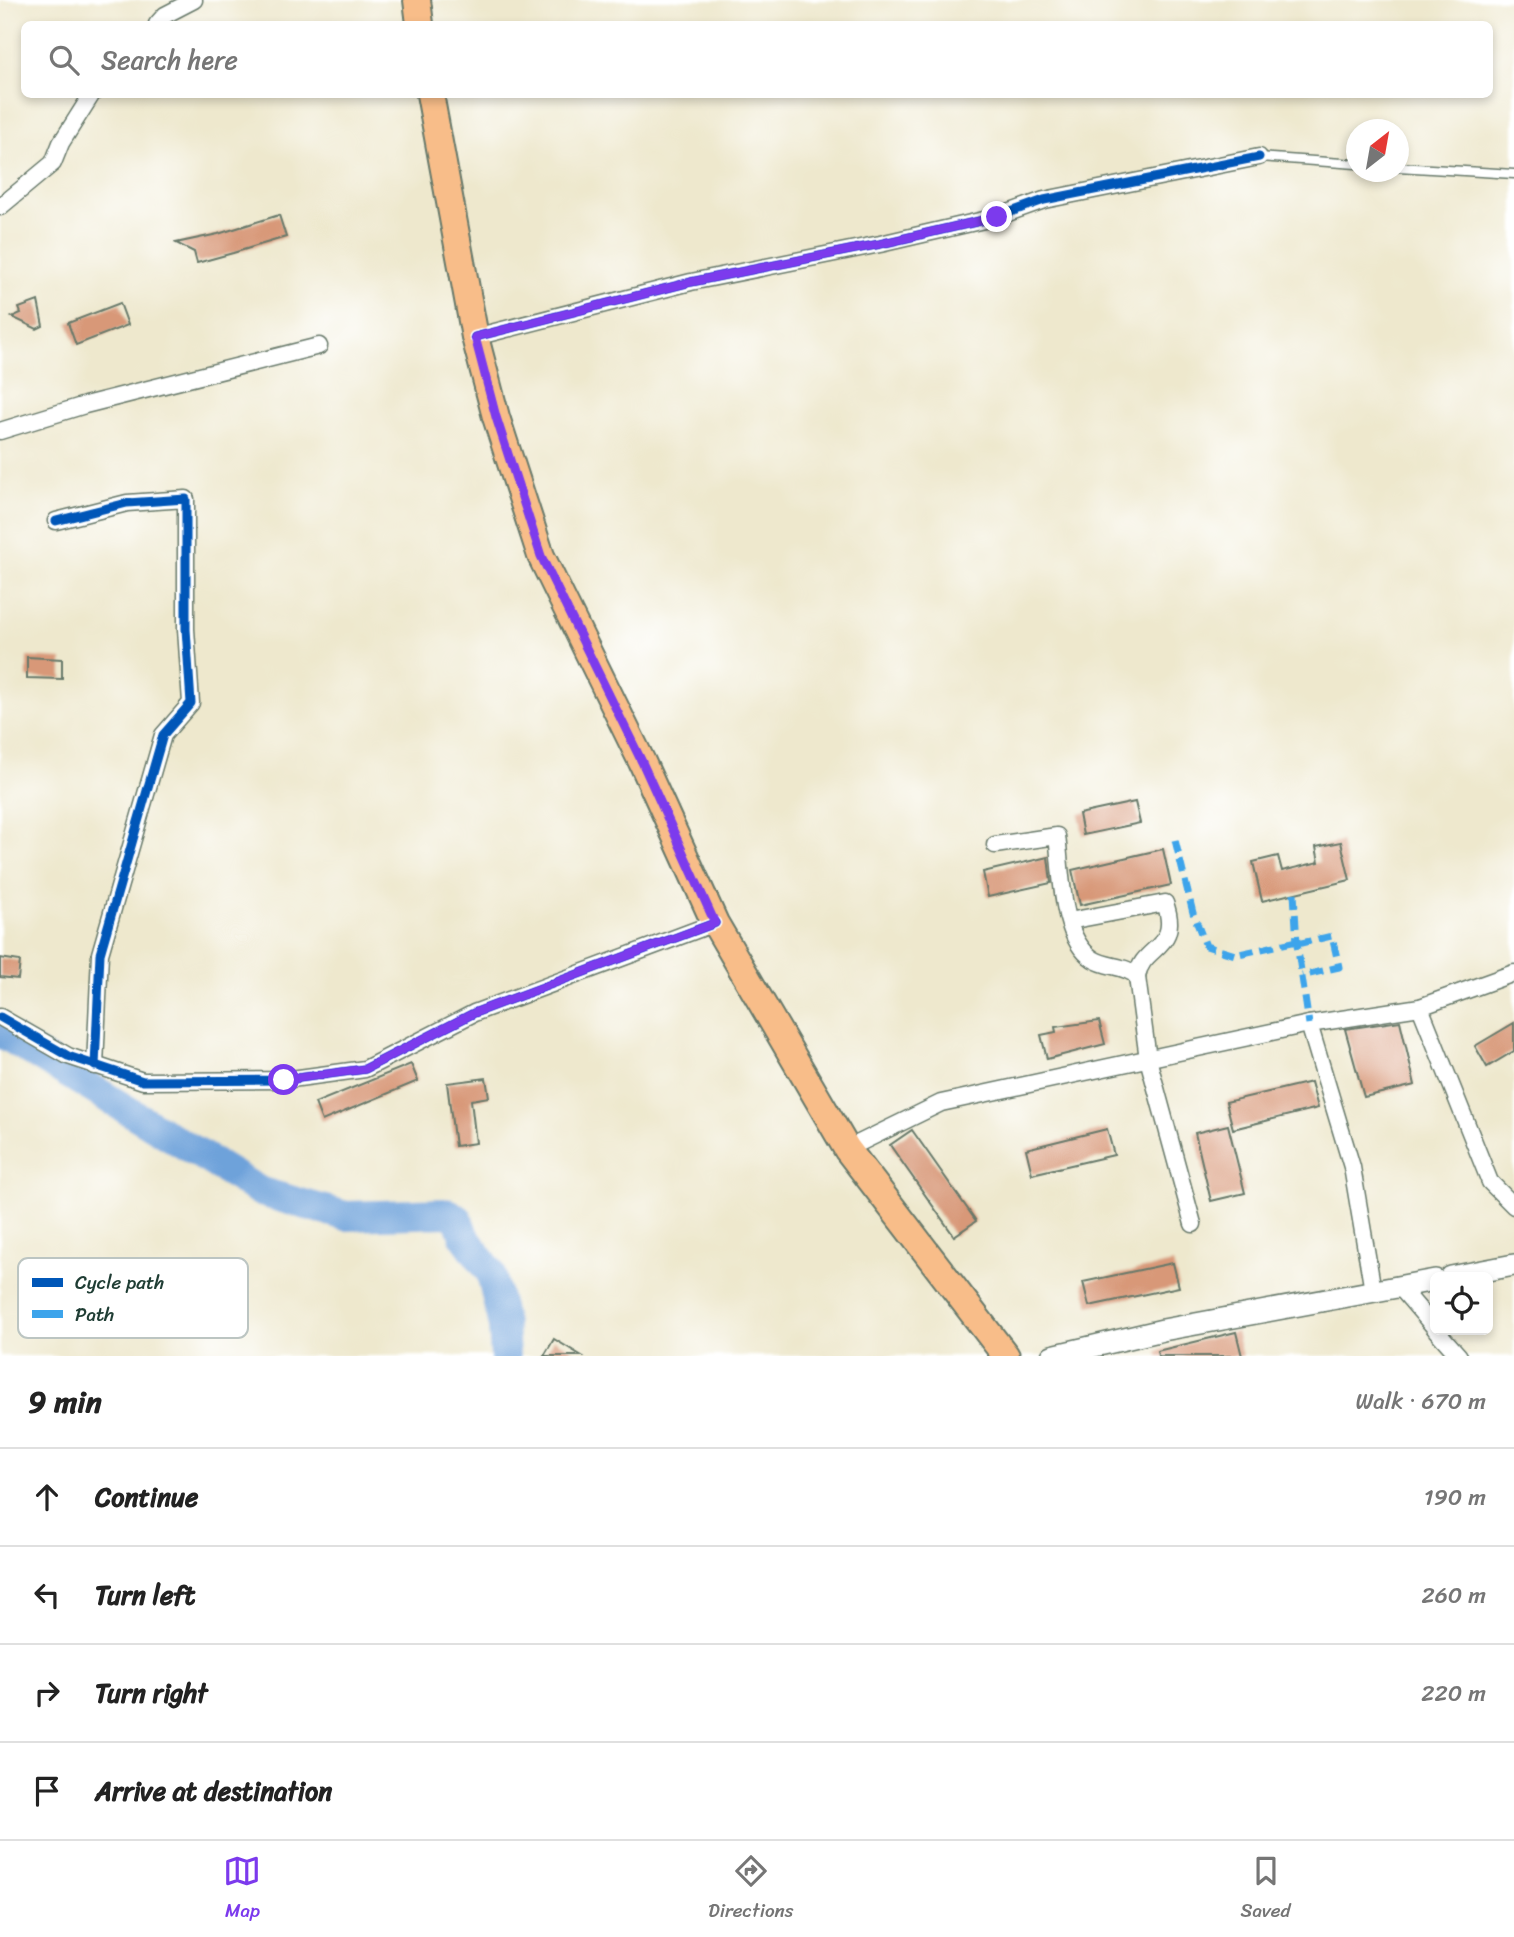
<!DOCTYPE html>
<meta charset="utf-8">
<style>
:root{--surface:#fff;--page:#f2f2f2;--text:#222;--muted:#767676;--line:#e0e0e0;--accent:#7c3aed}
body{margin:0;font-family:Sriracha,sans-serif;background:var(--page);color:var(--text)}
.controls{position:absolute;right:21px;bottom:21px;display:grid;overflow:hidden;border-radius:10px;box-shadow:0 4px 10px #0003}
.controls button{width:63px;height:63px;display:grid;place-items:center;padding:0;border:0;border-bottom:2px solid var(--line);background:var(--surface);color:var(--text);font:35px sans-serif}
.compass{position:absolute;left:1346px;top:119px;width:63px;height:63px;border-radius:50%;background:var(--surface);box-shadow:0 4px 10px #0003;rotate:31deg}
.stop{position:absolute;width:21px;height:21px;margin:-16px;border:5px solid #7c3aed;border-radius:50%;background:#fff}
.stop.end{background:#7c3aed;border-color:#fff;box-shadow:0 2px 7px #0008}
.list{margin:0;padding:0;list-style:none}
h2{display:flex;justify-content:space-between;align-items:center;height:91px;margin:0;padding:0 28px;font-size:30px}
h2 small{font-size:23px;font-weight:400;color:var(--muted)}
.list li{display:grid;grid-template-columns:46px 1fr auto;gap:21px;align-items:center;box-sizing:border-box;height:98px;padding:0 28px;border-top:2px solid var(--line)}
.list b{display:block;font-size:26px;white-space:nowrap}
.list em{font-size:23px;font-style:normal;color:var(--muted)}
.icon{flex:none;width:38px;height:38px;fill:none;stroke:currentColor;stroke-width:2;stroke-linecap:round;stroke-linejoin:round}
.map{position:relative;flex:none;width:1514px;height:1356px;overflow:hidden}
.search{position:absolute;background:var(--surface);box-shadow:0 4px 10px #0003;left:21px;right:21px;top:21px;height:77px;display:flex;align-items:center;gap:18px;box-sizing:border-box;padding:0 24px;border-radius:10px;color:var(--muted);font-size:26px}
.sheet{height:483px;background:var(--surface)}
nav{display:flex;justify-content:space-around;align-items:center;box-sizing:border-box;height:98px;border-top:2px solid var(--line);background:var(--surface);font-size:19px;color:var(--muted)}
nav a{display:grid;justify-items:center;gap:4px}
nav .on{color:var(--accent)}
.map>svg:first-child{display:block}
</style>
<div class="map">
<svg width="1514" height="1356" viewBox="0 0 1514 1356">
<rect width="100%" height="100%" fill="#fff"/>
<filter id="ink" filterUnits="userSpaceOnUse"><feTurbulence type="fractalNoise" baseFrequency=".0143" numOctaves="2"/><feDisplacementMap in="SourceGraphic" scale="14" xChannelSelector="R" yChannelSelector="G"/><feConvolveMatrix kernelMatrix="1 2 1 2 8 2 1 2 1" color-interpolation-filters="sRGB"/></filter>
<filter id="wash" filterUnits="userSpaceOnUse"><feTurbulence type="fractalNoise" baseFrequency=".00686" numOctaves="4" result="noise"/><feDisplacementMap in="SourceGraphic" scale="28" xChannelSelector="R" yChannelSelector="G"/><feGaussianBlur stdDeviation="1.57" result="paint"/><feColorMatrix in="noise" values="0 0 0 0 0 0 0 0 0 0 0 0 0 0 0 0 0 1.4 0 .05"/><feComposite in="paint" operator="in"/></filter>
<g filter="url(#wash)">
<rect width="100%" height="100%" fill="#eee8cd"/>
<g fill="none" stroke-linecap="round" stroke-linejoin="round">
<path stroke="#6ea2da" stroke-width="30" d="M0 1032 261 1192 346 1216 448 1213 458 1219 464 1236 491 1273 503 1326 505 1356"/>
</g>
<g id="blocks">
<g fill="#d89878">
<path d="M279 215 286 237 233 253 197 263 194 252 176 243 218 234Z"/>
<path d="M38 301 43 326 37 329 12 317 21 313 19 308Z"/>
<path d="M120 303 128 325 76 345 68 323Z"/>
<path d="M27 657 62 659V679L27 678Z"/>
<path d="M1135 802 1140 823 1083 835 1079 814Z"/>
<path d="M1341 842 1350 880 1262 901 1253 862 1278 856 1282 871 1319 862 1316 847Z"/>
<path d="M1163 849 1171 885 1080 905 1072 870Z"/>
<path d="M1048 857 1051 883 988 897 983 872Z"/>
<path d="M0 958 20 961 18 979 0 977Z"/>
<path d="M1099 1021 1105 1044 1047 1059 1041 1035 1056 1032 1055 1027Z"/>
<path d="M1400 1021 1415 1085 1364 1097 1345 1029Z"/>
<path d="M1514 1023V1051L1487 1067 1475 1046Z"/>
<path d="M411 1064 418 1081 322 1121 315 1103Z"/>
<path d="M486 1078 489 1097 471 1100 476 1143 455 1146 447 1083Z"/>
<path d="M1311 1082 1318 1108 1233 1129 1226 1102Z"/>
<path d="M1228 1125 1245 1193 1211 1201 1195 1133Z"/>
<path d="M1107 1129 1114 1155 1032 1174 1026 1149Z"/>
<path d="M912 1130 976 1221 954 1236 890 1145Z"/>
<path d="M1173 1263 1179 1287 1089 1306 1083 1282Z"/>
<path d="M1236 1332 1242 1356H1158L1157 1351Z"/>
<path d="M554 1339 582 1356H544Z"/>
</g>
</g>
</g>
<g filter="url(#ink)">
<use href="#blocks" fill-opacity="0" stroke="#67796a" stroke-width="2"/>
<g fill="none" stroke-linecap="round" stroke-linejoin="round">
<defs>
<g id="service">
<path d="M1259 157 1356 164"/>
<path d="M1398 167 1514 174"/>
</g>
<g id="minor">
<path d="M157 24 165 15 194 0"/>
<path d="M0 207 53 163 61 143 92 94"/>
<path d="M475 337 691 282 880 244 997 217 1044 200 1259 157"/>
<path d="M0 431 85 405 319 346"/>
<path d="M56 521 127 503 186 499V629L191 703 163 735 100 954 95 1066"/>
<path d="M995 845 1057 836C1062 873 1060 937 1093 959 1107 968 1128 965 1137 977 1141 945 1182 950 1165 903L1069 921"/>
<path d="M1137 977 1148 1059 1193 1224"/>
<path d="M1420 1007 1490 1182 1514 1206"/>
<path d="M0 1017 68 1056 143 1081 284 1080 365 1069 474 1013 715 923"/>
<path d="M1309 1024 1352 1167 1373 1291"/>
<path d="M847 1149 941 1103 1309 1024 1420 1007 1514 973"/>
<path d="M1400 1287 1435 1328"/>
<path d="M1436 1330 1459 1356"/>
</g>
<g id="tertiary">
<path d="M1451 1277 1514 1265"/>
<path d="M1052 1356 1163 1330 1435 1280"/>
</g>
<g id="primary">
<path d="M417 0 420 24"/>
<path d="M430 94 475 337 496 417 541 556 642 762 715 923 847 1149 1006 1356"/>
</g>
</defs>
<use href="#service" stroke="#67796a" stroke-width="11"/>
<use href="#minor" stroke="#67796a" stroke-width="19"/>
<use href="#tertiary" stroke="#67796a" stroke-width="24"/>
<use href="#primary" stroke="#67796a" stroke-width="30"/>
<use href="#service" stroke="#fff" stroke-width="8"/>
<use href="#minor" stroke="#fff" stroke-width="16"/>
<use href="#tertiary" stroke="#fff" stroke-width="21"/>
<use href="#primary" stroke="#f8bd89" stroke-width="26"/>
<g stroke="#3da4eb" stroke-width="7" stroke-dasharray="14 7" stroke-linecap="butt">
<path d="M1175 840 1193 913 1206 946 1235 955 1297 941"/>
<path d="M1294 893 1297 944 1309 1024"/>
<path d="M1297 944 1332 936 1339 967 1302 976"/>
</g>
<defs>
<g id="cycleway">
<path d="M475 337 691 282 880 244 997 217 1044 200 1259 157"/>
<path d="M56 521 127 503 186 499V629L191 703 163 735 100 954 95 1066"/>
<path d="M0 1017 68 1056 143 1081 284 1080 365 1069 474 1013 715 923"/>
</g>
</defs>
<use href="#cycleway" stroke="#fff" stroke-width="13"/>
<use href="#cycleway" stroke="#0057b8" stroke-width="9"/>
</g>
</g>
<g fill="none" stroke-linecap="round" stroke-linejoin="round" filter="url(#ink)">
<path stroke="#7c3aed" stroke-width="9" d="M284 1080 365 1069 474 1013 715 923 642 762 541 556 496 417 475 337 691 282 880 244 997 217"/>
</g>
<rect x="18" y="1258" width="230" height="80" rx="10" fill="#fff" stroke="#bcc5c2" stroke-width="2"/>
<rect x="32" y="1278" width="31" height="9" fill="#0057b8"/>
<rect x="32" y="1310" width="31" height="8" fill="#3da4eb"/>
<g font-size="19" fill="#1f3d34">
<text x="75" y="1289">Cycle path</text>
<text x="75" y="1321">Path</text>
</g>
</svg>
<div class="controls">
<button><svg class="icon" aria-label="locate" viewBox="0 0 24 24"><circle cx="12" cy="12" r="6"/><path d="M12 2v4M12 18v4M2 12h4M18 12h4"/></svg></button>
</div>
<svg class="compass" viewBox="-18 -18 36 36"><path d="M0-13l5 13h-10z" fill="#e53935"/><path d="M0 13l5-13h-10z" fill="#767676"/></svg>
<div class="stop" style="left:284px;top:1080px"></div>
<div class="stop end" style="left:997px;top:217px"></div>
<div class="search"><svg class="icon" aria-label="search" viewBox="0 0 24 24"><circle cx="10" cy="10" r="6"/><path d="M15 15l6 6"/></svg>Search here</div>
</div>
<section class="sheet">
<h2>9 min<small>Walk · 670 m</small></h2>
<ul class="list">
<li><svg class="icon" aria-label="ahead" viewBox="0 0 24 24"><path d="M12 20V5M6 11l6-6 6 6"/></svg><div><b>Continue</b></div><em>190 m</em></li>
<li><svg class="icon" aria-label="left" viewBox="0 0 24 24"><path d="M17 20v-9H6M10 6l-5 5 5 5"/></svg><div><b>Turn left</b></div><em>260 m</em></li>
<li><svg class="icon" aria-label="right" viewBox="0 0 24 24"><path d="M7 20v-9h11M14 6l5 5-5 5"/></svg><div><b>Turn right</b></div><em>220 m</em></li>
<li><svg class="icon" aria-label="arrive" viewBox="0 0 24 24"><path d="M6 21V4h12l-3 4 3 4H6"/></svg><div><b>Arrive at destination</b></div></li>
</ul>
</section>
<nav>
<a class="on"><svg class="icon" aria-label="map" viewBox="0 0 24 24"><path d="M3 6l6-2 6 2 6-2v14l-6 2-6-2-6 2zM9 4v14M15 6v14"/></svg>Map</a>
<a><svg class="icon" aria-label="directions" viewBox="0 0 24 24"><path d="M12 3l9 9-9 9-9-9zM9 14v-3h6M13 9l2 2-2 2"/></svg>Directions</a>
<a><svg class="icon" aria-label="saved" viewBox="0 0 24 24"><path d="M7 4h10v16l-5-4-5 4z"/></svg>Saved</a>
</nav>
